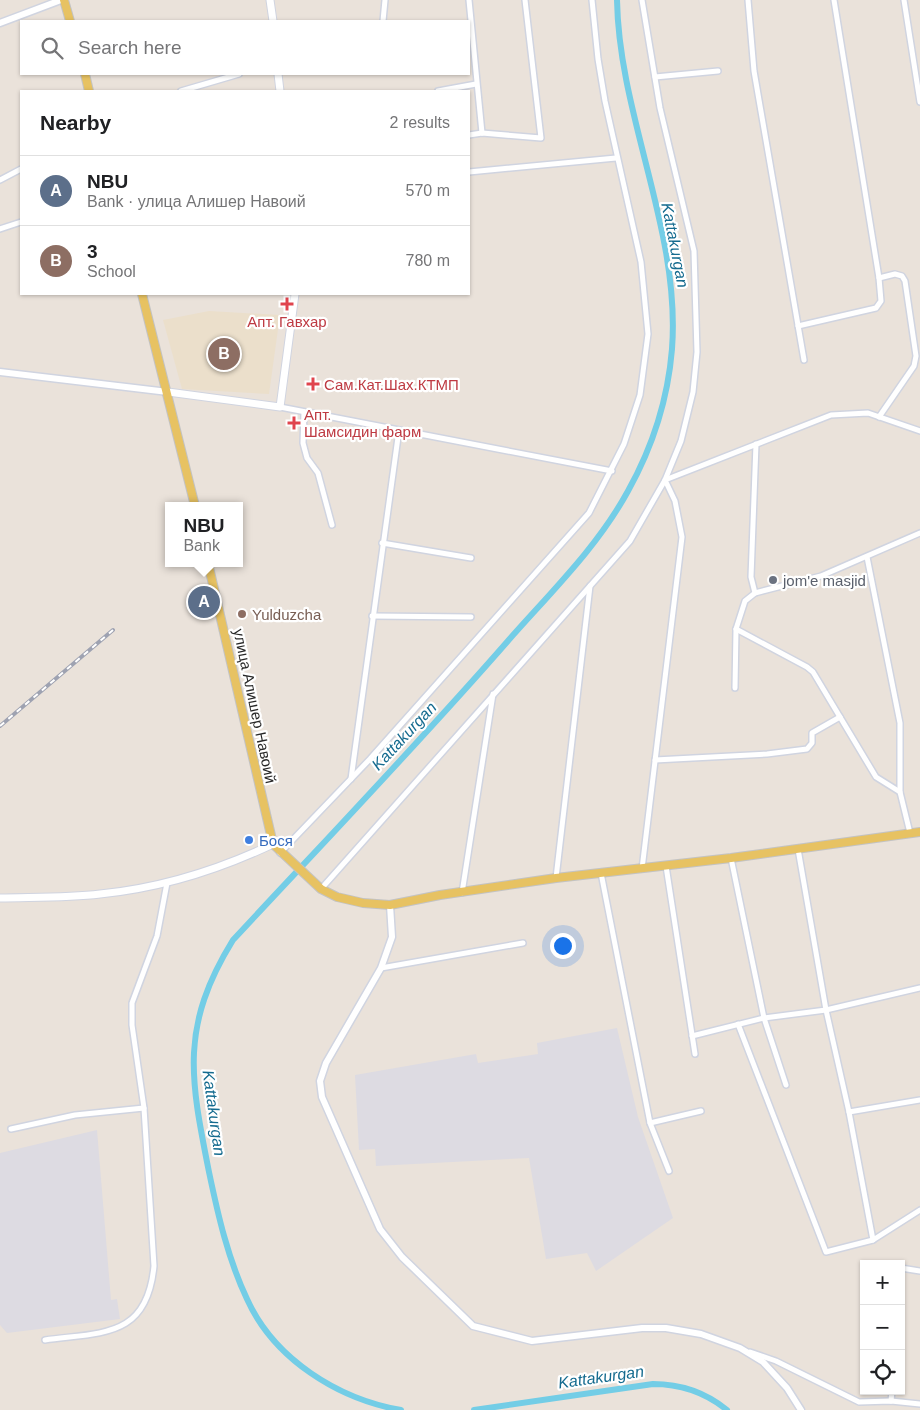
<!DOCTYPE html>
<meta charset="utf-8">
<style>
:root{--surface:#fff;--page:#f6f6f6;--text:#202124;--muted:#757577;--line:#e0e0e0;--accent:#d93025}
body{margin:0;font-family:Arial,sans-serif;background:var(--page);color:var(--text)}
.controls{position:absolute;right:15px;bottom:15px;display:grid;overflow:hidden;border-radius:0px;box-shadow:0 1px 4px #0004}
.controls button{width:45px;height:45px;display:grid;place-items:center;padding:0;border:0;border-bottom:1px solid var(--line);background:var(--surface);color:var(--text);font:25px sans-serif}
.you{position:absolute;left:562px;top:945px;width:18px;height:18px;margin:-12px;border:4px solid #fff;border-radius:50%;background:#1a73e8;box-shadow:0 0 0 8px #1a73e833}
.badge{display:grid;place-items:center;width:32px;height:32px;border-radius:50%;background:var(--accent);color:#fff;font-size:16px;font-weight:700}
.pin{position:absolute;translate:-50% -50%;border:2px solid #fff;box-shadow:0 1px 5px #0006}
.popup{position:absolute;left:165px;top:502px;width:78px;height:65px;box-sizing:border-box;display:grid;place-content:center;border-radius:0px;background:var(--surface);filter:drop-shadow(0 1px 4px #0005);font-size:16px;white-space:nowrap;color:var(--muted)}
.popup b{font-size:19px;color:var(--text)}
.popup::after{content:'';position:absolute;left:50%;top:100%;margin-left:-10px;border:10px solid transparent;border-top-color:var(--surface)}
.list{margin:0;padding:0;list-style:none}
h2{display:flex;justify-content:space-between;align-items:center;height:65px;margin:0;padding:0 20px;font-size:21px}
h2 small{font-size:16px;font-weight:400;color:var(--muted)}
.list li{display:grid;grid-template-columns:32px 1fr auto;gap:15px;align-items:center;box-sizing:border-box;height:70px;padding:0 20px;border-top:1px solid var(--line)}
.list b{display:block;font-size:19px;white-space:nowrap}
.list p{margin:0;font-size:16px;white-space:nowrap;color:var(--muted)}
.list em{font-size:16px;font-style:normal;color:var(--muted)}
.icon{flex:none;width:28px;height:28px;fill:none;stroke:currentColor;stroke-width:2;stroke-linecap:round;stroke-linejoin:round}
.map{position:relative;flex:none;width:920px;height:1410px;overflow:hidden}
.search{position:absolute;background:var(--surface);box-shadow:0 1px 4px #0004;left:20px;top:20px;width:450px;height:55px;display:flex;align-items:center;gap:12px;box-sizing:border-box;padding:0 18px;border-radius:0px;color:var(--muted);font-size:19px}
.panel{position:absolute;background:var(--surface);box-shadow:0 1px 4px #0004;left:20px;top:90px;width:450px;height:205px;border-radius:0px}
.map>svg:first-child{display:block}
</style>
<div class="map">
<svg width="920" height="1410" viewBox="0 0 920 1410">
<rect width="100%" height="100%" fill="#eae2da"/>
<g fill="#dddbe2">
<path d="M617 1028 638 1117 673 1218 596 1271 587 1253 546 1259 529 1158 376 1166 375 1149 359 1150 355 1075 476 1054 478 1063 538 1054 537 1043Z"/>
<path d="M97 1130 111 1300 117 1299 120 1319 7 1333 0 1325V1153Z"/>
</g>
<path fill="#ebdfcb" d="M209 311 280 315 269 394 182 389 163 320Z"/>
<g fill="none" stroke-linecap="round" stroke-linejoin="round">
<g stroke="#73cde6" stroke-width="6">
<path d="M401 1410C338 1399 274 1359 247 1299 228 1259 218 1215 209 1172 190 1077 180 1026 233 940 325 841 418 744 507 642 549 594 597 548 628 491 652 448 668 398 672 349 681 231 619 117 617 0"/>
<path d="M474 1410 653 1384C682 1384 705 1392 727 1410"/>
</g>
<defs>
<g id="minor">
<path d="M469 0 482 133"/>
<path d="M748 0 754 71 804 360"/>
<path d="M904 0 920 102"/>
<path d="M383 21 385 0"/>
<path d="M655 77 718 71"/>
<path d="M181 91 239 74"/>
<path d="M438 91 476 84"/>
<path d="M469 135 482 133 541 138 525 0"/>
<path d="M469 172 616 158"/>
<path d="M0 180 21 169"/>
<path d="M0 229 21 222"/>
<path d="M798 326 876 308 881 301 879 278 834 0"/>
<path d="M280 407 612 471"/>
<path d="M304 412 303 443 307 458 318 473 332 525"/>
<path d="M879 417 914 366 916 356 905 281 902 276 895 274 879 278"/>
<path d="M382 543 471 558"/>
<path d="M867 557 900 723V792"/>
<path d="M755 593 751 577 756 444"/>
<path d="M372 616 471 617"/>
<path d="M736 629 807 667 813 672 876 777 900 792 910 833"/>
<path d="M735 688 736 629 745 601 755 593 821 576 920 533"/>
<path d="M655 760 767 754 807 749 812 743V733L840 717"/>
<path d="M351 779 399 430"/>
<path d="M798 849 826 1010 849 1112 873 1240"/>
<path d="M280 853 370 759 589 513 624 444 640 395 648 334 641 262 605 101 598 59 592 0"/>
<path d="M731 858 764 1018 786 1085"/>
<path d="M666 866 695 1054"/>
<path d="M642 869 682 537 675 501 665 480 831 415 868 413 920 431"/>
<path d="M601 873 650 1123 669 1171"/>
<path d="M556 878 590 586"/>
<path d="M321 889 630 541 665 480 681 441 693 392 697 352 694 251 660 108 642 0"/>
<path d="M462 893 493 694"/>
<path d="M381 968 523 943"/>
<path d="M738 1024 826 1252 873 1240 920 1210"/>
<path d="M692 1036 764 1018 826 1010 920 988"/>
<path d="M849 1112 920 1100"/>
<path d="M650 1123 701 1111"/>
<path d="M11 1129 75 1115 144 1108"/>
<path d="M901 1268 920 1271"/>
<path d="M45 1340C103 1332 147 1338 154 1266L144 1108 132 1025V1003L157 936 167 883"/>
<path d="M750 1352 776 1361 859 1402 891 1401 920 1404"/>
<path d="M891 1401 892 1391"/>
</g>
<g id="tertiary">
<path d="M0 23 61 0"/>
<path d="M0 372 168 392"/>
<path d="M390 905 392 937 381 968 326 1063 320 1081 322 1097 380 1229 402 1257 473 1326 532 1341 642 1328H666L701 1334 740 1348 763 1362 787 1388 801 1410"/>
</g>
<g id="secondary">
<path d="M270 0 273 21"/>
<path d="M278 74 280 91"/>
<path d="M168 392 280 407 295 294"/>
<path d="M0 898C33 897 67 898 100 894 161 888 218 870 273 844"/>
</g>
<g id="primary">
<path d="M64 0 70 21"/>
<path d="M85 74 89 91"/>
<path d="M142 294 195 506"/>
<path d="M208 563 273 844 321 889 337 897 363 903 390 905 440 895 556 878 731 858 920 832"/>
</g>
</defs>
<use href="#minor" stroke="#d0d4e0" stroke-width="8"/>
<use href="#tertiary" stroke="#d0d4e0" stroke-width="9"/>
<use href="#secondary" stroke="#d0d4e0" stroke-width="9"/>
<use href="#primary" stroke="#c3c3c3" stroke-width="10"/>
<use href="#minor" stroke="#fff" stroke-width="5"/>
<use href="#tertiary" stroke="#fff" stroke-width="6"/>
<use href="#secondary" stroke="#fff" stroke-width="7"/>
<use href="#primary" stroke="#e7c262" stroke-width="8"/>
<defs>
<path id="rail" d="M0 726 113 630"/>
</defs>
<use href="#rail" stroke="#9ea2b1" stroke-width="4"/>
<use href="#rail" stroke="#fff" stroke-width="2" stroke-dasharray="5.5" stroke-linecap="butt"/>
</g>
<g fill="#e0444e" stroke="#fff" stroke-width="2">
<path d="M284.5 296.5h5v5h5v5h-5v5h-5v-5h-5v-5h5z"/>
<path d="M310.5 376.5h5v5h5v5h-5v5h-5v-5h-5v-5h5z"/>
<path d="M291.5 415.5h5v5h5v5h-5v5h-5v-5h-5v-5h5z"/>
</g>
<circle fill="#6b7280" stroke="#fff" stroke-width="2" cx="773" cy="580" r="5"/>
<circle fill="#8d6e63" stroke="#fff" stroke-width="2" cx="242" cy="614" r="5"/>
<circle fill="#3f7fe0" stroke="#fff" stroke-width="2" cx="249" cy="840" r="5"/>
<g text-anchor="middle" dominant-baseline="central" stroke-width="4.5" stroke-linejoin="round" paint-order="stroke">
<g font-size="15" fill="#be3a42" stroke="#fff" text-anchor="start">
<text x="287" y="321" text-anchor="middle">Апт. Гавхар</text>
<text x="324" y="384">Сам.Кат.Шах.КТМП</text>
<text x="304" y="414">Апт.<tspan x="304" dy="17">Шамсидин фарм</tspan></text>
</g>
<g font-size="15" fill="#5b616d" stroke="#fff" text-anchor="start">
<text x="783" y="580">jom'e masjid</text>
</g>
<g font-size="15" fill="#785e54" stroke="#fff" text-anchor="start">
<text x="252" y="614">Yulduzcha</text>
</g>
<g font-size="15" fill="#282828" stroke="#fff">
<text transform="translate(255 706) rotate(78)">улица Алишер Навоий</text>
</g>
<g font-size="15" fill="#366cbe" stroke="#fff" text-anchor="start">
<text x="259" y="840">Бося</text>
</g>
<g font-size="16" font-style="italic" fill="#156b8f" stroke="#fff">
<text transform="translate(675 245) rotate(79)">Kattakurgan</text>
<text transform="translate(404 736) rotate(-47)">Kattakurgan</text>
<text transform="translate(214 1113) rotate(82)">Kattakurgan</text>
<text transform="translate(601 1377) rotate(-8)">Kattakurgan</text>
</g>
</g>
</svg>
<div class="controls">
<button>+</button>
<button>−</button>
<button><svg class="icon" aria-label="locate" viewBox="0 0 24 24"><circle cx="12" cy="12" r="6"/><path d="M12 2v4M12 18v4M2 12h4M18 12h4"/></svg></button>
</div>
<div class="you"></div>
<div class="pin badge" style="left:204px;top:602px;background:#5c6f8a">A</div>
<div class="popup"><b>NBU</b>Bank</div>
<div class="pin badge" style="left:224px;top:354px;background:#8d6e63">B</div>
<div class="search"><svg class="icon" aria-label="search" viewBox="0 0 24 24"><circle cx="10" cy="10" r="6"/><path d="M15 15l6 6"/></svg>Search here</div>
<section class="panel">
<h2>Nearby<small>2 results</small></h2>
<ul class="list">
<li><span class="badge" style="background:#5c6f8a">A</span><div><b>NBU</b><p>Bank · улица Алишер Навоий</p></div><em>570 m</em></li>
<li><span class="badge" style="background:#8d6e63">B</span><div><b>3</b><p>School</p></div><em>780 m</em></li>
</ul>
</section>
</div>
